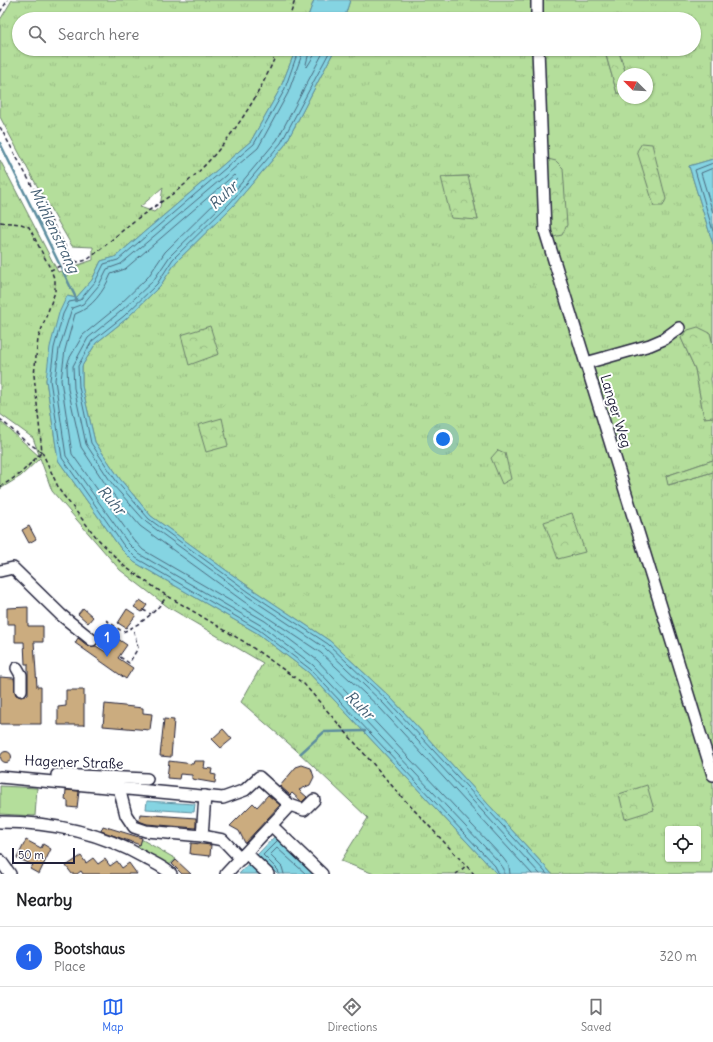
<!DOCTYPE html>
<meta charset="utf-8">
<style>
:root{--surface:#fff;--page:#f6f6f6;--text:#202124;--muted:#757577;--line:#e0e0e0;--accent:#2563eb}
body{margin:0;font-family:Delius,sans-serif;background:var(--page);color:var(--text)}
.controls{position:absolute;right:12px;bottom:12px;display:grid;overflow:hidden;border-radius:4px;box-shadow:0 1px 3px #0004}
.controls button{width:36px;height:36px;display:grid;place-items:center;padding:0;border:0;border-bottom:1px solid var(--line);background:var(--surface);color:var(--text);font:20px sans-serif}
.compass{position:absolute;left:617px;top:68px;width:36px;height:36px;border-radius:50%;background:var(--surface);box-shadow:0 1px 3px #0004;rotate:294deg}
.scale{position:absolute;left:12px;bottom:10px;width:63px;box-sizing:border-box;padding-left:4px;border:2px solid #22223b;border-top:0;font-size:11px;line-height:14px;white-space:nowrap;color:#22223b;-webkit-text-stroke:3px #fff;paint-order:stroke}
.you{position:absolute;left:443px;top:439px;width:14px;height:14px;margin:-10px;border:3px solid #fff;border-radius:50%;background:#1a73e8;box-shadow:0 0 0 6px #1a73e833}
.badge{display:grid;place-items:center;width:26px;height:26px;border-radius:50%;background:var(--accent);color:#fff;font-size:13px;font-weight:700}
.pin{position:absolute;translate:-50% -33px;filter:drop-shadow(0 1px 2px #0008)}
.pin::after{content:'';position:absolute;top:21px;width:14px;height:12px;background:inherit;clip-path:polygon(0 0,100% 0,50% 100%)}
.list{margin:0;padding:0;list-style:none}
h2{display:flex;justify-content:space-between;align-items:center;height:52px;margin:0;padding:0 16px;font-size:17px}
h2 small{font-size:13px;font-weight:400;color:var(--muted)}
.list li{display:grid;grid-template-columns:26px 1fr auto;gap:12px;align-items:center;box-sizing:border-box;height:60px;padding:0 16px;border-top:1px solid var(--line)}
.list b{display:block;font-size:15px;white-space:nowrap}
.list p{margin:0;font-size:13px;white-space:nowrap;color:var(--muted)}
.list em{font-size:13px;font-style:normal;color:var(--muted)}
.icon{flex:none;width:22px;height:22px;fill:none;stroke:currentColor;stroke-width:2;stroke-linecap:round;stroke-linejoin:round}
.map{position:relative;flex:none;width:713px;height:874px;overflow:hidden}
.search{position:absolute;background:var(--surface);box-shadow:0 1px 3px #0004;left:12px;right:12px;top:12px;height:44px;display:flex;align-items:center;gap:10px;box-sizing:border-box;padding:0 14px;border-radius:22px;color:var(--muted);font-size:15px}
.sheet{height:112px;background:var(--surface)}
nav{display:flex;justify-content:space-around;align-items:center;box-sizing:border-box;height:56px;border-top:1px solid var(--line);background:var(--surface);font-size:11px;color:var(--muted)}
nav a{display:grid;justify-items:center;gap:2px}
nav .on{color:var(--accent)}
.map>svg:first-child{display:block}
</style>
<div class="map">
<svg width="713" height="874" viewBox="0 0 713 874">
<defs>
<pattern id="grass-tufts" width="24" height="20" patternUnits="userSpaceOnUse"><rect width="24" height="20" fill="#b4de9b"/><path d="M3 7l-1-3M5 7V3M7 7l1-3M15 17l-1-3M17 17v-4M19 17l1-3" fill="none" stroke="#9abe86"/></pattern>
<pattern id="forest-crowns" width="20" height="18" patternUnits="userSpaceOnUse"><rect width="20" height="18" fill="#b4de9b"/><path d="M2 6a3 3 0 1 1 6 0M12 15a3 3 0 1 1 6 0" fill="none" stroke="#9abe86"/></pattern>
</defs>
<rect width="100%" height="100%" fill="#fff"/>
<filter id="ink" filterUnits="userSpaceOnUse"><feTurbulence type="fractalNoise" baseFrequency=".025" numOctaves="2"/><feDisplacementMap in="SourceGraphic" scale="8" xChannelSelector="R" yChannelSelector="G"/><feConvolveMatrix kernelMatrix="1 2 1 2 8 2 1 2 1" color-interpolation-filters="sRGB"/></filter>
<g filter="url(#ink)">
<g fill="url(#grass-tufts)" stroke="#6b806b" fill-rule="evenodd">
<path d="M12 0H314L307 19H19V49H296L280 89 251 141 115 257 101 261 92 280 76 298 67 296 46 380 58 460 121 549 134 562 257 633 308 672 497 874H374L341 861 368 818 295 749 241 702 263 663 168 607 120 570 52 491 40 458 21 476 0 489V421L40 457 33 438 0 414V160L58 272 93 260V247L72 246 32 177 0 117V20ZM163 187 160 207 154 212 140 207Z"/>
<path d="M350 0H713V159L689 166 713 244V345L710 333 681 338 695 369 704 417H713V460L666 476 669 485 713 472V874H552L391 698 330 641 252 589 151 516 120 479 95 442 82 386V366L96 343 126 319 160 286 176 262 233 206 285 145 335 49H604L617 93H623V98H647V74H626L618 49H694V19H344ZM468 176 478 220 441 177ZM668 829H698V859H668Z"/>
</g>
<g fill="url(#forest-crowns)" stroke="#6b806b">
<path d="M604 49H618L626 74H623V93H617Z"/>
<path d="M642 143 652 144 666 199 663 206H654L637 151Z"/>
<path d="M544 158 556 161 563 168 567 225 562 235 549 238Z"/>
<path d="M468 176 478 220 451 218 441 177Z"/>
<path d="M210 326 219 354 189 365 181 335Z"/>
<path d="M698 327 710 333 713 345V369L711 379 713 391V417L704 418 695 369 681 338 688 330Z"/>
<path d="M222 418 228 446 206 452 198 425Z"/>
<path d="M498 450 505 453 511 479 502 484 491 458Z"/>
<path d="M713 460V472L668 485 666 476Z"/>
<path d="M572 513 585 552 558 559 544 522Z"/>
<path d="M647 785 654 810 625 819 619 794Z"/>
</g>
<g fill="#b4de9b" stroke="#6b806b">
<path d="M0 786 37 788 35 816 0 814Z"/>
<path d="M141 839 176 859 166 868 137 850Z"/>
</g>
<g fill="#85d4e2" stroke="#5d8d9f">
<path d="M314 0H350L344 19H307Z"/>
<path d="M296 49H335L285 145 233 206 176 262 160 286 126 319 96 343 82 366V386L95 442 120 479 151 516 252 589 330 641 391 698 552 874H497L308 672 257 633 134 562 121 549 58 460 46 380 50 347 59 313 67 296 76 298 92 280 101 261 115 257 251 141 280 89Z"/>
<path d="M713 159V244L689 166Z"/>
<path d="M147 801 195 804 194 812 146 809Z"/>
<path d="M277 834 319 874H277L257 855Z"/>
<path d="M251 861 264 874H239Z"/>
</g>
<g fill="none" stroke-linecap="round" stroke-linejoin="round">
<g stroke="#4a697e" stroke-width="1">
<path d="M299 49 284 91 254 144 118 260 104 264 95 282 80 300 69 302 63 314 54 348 50 380 62 458 124 546 136 558 259 630 310 669 495 866 499 874"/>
<path d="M304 49 288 93 258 148 121 264 107 269 99 285 83 304 72 308 59 349 55 380 66 456 128 543 139 554 262 626 313 665 499 862 504 869V874"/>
<path d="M310 49 306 64 307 67 318 49"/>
<path d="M325 49 277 140 227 200 170 256 153 281 120 312 88 338 73 366 74 388 86 444 113 485 146 522 247 596 325 648 384 704 540 874"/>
<path d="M331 49 281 143 230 203 173 259 157 284 124 316 92 341 78 366 79 387 91 443 117 482 149 519 249 592 328 644 388 701 547 874"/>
<path d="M713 163 695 170 713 231"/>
<path d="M713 168 701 173 713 213"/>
<path d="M278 840 263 855 278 870 279 874"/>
<path d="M284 874 282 867 270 855 277 848 306 874"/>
<path d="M510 874 509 866 503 858 317 660 265 621 143 550 133 539 72 454 61 380 65 350 75 314C92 308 104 291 111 274L125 269 234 175 237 178 222 196 165 252 148 277 116 308 83 335 69 359 67 366 68 389 81 447 108 488 140 526 243 601 321 653 380 708 532 874"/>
</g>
<g stroke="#5d8d9f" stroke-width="2.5">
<path d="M0 143 76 298V301"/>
<path d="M301 753 324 732 365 731"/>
</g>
</g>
<g fill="#cbac7f" stroke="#22223b">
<path d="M29 526 36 539 29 543 22 530Z"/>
<path d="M140 600 147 605 142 612 134 607Z"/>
<path d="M28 607V626H43V642H34L37 687H41V724H0V677L14 678 16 695 21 697 28 695V664H25L24 642H15V624H7V608Z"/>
<path d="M83 608 93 617 88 623 78 614Z"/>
<path d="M127 609 136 615 126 628 118 623Z"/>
<path d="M78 638 88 646H96L109 654 118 639 127 645 118 658 133 668 126 679 75 643Z"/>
<path d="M66 690H84V725H58V707L66 706Z"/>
<path d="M105 704 143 708V713L152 714 150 730 103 726Z"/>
<path d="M164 719 174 720 171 757 160 756Z"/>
<path d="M223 729 232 739 221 748 212 739Z"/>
<circle cx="6" cy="757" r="5.5"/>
<path d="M169 761 193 764 194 761H205L204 768 212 769 211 774 216 775 215 783 192 779V775L180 774 179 779 167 778Z"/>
<path d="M302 765 311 768 314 777 310 785 299 790 307 797 302 802 292 793 290 795 280 786 296 767Z"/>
<path d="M66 790 79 791 77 808 68 807V801L65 800Z"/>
<path d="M268 795 280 805 245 843 239 831 230 826 253 803 257 807Z"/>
<path d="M140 814 196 818V828L147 824 139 821Z"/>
<path d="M103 826 142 838 140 845 101 831Z"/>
<path d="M26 840 41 848 43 844 51 849 39 874 30 869 33 865 17 858Z"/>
<path d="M191 843 211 845 210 856 190 854Z"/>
<path d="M81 856 86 863 93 858 98 864 105 859 110 866 117 861 122 868 129 863 137 874H83L81 871 77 874H72L66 866Z"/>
<path d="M176 860 191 874H182L172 864Z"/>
</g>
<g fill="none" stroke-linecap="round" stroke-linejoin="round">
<defs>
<g id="minor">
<path d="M537 0V19"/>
<path d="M538 49 545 231 713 775"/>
<path d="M586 363 650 345 664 339 679 328"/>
<path d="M0 571 13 568 61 615 92 640"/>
<path d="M17 668 21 675V690"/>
<path d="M57 775 147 779"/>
<path d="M0 777 223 798 245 790 259 777 290 805 304 810 314 800"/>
<path d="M119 788 126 815 134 827 146 831 202 836 223 840 241 859"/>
<path d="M0 822C52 822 100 832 145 858 154 863 164 867 171 874"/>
<path d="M272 826 322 874"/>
<path d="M202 836 205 796"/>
<path d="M246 853 268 874"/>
<path d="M0 860 10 874"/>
<path d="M226 874 290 805"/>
</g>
</defs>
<use href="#minor" stroke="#22223b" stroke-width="14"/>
<g stroke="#22223b" stroke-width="1.5" stroke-dasharray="4 3" stroke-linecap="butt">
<path d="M0 12 8 0"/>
<path d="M289 19 295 0"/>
<path d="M0 127 65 246 73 260 78 262 87 260C103 248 118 234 134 221 154 206 177 193 195 175 229 143 262 93 278 49"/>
<path d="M0 222 21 224 29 227 51 270"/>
<path d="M73 260 51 270 55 281V292L38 339 34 375 42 452 60 491 97 538 124 566 161 592 246 643 304 684 400 795 474 874"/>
<path d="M0 419 25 441 42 452"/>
<path d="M0 487 20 474 42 452"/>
<path d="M143 610 151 614"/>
<path d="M106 620 123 632C141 624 156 612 167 596"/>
<path d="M120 657 129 663 138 648 133 628"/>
<path d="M456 874 466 866"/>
</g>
<use href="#minor" stroke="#fff" stroke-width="11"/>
</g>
</g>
<g text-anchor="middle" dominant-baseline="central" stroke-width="4" stroke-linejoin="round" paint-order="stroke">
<g font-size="14" fill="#22223b" stroke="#fff">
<text transform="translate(616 411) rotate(73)">Langer Weg</text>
<text transform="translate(74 762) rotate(2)">Hagener Straße</text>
</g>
<g font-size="15" font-style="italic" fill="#456075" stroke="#fff">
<text transform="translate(223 195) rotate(-43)">Ruhr</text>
<text transform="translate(55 230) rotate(64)">Mühlenstrang</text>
<text transform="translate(112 500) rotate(49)">Ruhr</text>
<text transform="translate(360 705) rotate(45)">Ruhr</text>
</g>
</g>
</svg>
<div class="controls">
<button><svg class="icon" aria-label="locate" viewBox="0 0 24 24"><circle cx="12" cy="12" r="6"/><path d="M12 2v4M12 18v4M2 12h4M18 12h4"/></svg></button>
</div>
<svg class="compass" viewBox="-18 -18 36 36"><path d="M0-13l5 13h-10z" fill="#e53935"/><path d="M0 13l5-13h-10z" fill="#757577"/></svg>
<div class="scale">50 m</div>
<div class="you"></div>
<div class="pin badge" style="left:107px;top:657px">1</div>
<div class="search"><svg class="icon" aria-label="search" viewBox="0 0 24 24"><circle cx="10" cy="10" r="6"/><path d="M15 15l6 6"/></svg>Search here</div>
</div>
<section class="sheet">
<h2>Nearby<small></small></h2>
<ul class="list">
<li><span class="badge">1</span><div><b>Bootshaus</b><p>Place</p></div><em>320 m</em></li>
</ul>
</section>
<nav>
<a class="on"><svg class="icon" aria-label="map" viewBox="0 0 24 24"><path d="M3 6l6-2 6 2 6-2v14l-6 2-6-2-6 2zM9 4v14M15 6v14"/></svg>Map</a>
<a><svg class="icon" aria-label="directions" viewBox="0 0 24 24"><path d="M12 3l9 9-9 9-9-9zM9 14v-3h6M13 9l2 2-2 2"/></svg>Directions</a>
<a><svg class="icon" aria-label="saved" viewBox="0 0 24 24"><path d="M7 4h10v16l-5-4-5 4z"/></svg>Saved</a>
</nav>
